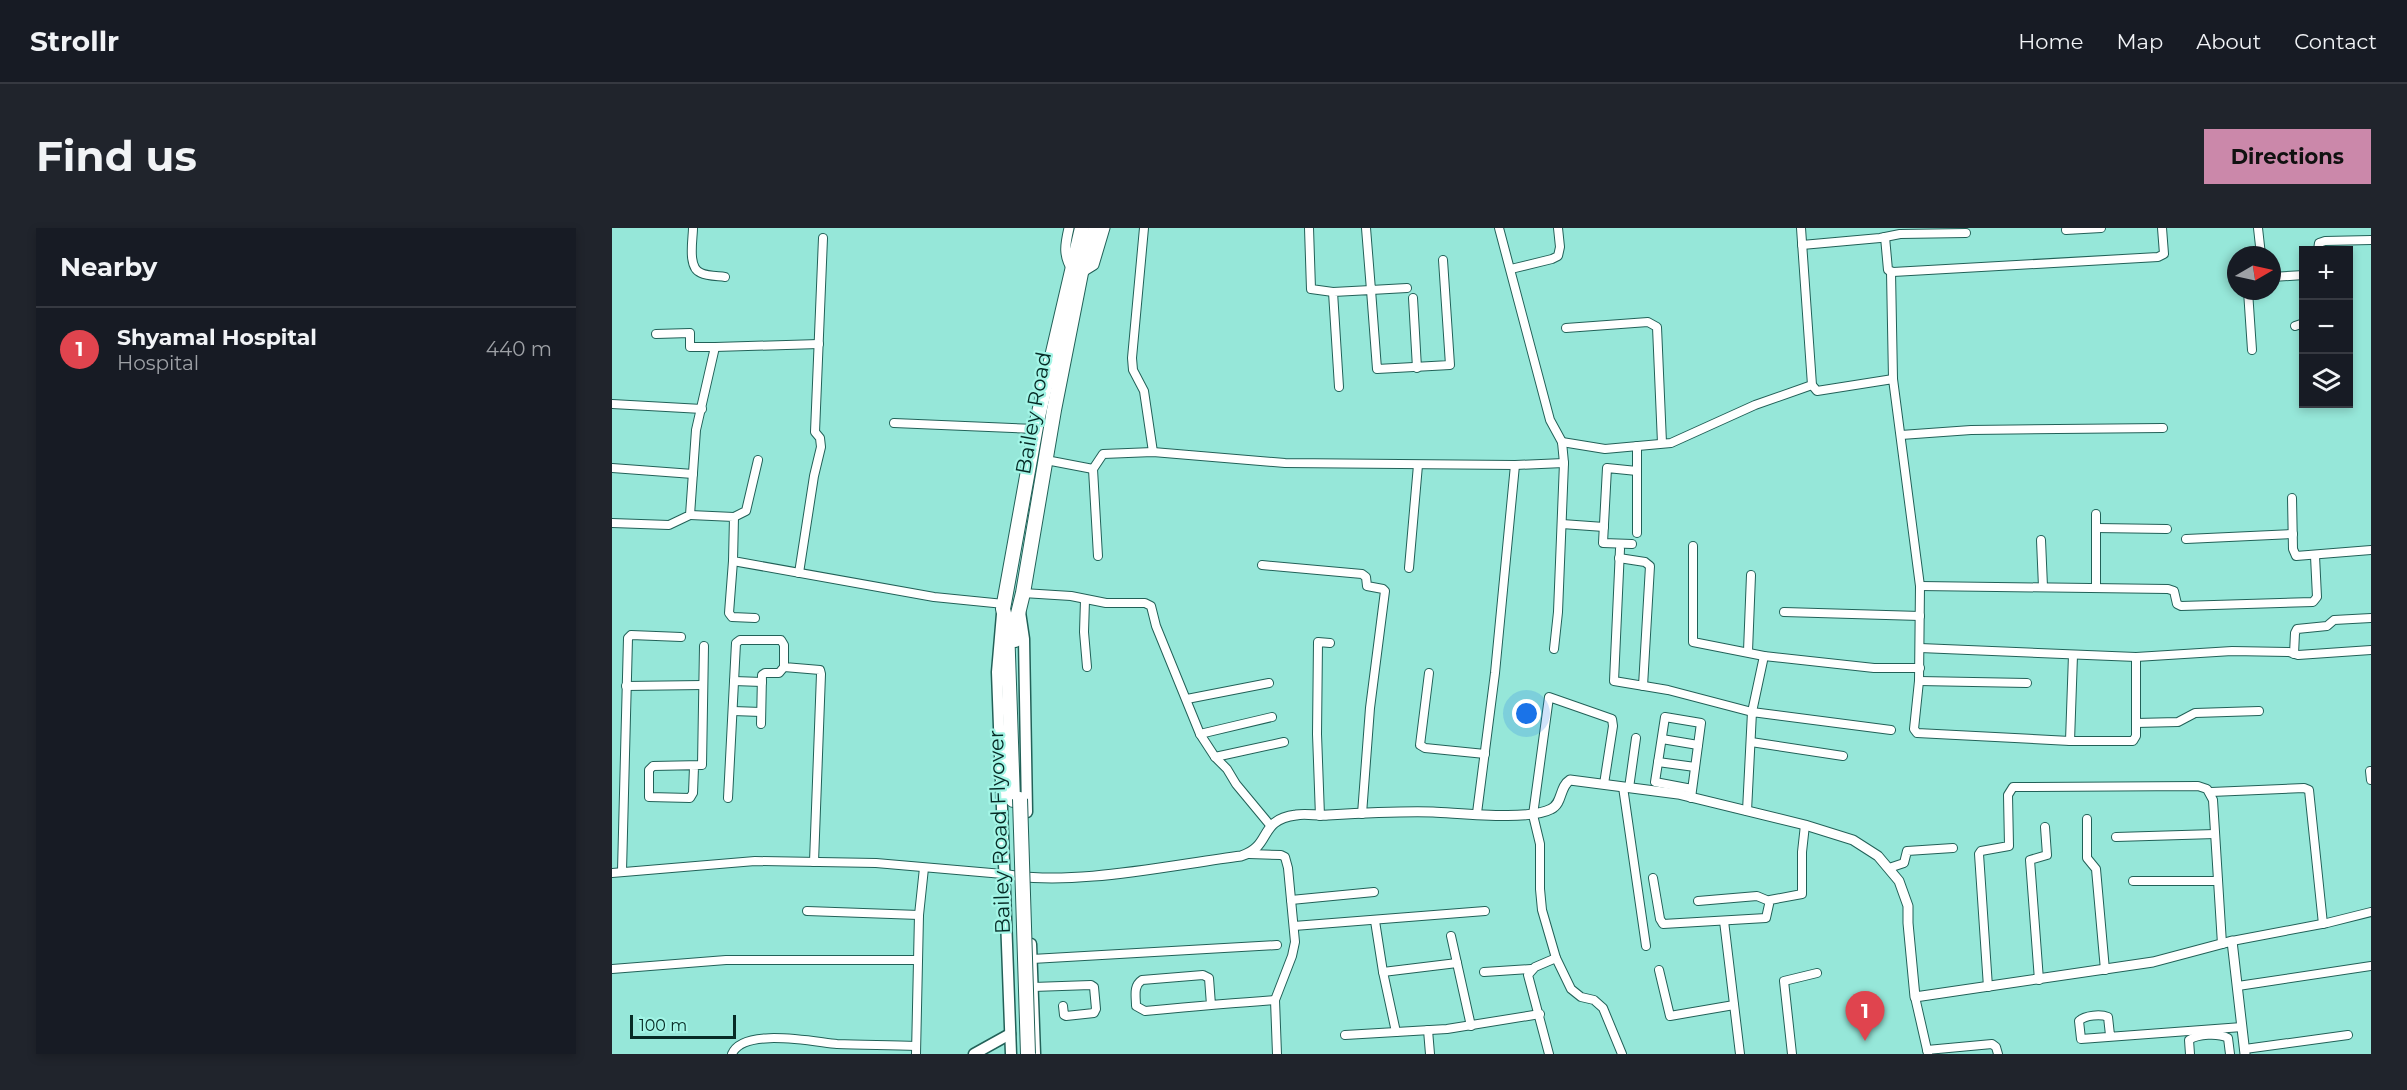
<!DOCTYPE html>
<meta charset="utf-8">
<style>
:root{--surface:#171b24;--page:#20242c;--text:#f1f3f6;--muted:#9ea1a6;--line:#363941;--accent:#cb88aa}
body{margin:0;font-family:Montserrat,sans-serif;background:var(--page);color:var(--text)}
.controls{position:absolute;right:18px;top:18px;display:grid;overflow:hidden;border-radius:0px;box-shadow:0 3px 9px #0003}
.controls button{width:54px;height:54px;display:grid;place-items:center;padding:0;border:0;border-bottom:2px solid var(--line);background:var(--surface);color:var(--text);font:30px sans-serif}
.compass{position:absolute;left:1615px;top:18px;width:54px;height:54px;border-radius:50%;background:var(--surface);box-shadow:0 3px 9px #0003;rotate:81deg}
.scale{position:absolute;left:18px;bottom:15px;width:106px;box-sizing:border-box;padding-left:6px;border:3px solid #062a25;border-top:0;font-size:16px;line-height:21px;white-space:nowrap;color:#062a25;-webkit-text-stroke:4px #a3f5e6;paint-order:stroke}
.you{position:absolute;left:915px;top:486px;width:21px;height:21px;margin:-15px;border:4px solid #fff;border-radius:50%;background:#1a73e8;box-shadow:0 0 0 9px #1a73e833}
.badge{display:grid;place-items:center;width:39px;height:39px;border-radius:50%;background:var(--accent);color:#fff;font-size:20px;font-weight:700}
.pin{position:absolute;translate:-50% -50px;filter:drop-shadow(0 2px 3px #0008)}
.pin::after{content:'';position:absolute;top:32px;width:21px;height:18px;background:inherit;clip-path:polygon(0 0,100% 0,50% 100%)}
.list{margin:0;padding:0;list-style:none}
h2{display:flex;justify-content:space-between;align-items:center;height:78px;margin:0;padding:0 24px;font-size:26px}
h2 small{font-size:20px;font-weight:400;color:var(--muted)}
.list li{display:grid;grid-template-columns:39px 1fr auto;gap:18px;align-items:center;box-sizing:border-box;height:84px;padding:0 24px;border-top:2px solid var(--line)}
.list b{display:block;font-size:22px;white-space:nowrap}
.list p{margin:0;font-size:20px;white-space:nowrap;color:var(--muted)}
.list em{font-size:20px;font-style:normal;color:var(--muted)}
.icon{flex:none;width:33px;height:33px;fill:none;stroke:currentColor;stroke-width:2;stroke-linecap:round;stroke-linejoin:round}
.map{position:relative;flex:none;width:1759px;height:826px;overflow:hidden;border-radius:0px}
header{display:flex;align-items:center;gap:36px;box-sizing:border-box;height:84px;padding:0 30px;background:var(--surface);border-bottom:2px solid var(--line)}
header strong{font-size:28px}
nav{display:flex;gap:33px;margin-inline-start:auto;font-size:21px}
.intro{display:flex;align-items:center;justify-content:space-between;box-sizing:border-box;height:144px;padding:0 36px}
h1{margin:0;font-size:42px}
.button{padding:15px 27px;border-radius:0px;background:var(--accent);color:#111;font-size:21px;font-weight:700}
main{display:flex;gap:36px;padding:0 36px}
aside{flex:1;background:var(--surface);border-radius:0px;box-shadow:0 3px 9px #0003}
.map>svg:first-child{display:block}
</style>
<header>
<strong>Strollr</strong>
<nav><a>Home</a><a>Map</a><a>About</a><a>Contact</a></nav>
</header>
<div class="intro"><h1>Find us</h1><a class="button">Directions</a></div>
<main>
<aside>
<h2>Nearby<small></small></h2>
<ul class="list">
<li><span class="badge" style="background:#e0444e">1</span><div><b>Shyamal Hospital</b><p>Hospital</p></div><em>440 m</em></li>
</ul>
</aside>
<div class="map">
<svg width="1759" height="826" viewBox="0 0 1759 826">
<rect width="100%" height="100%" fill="#96e7d9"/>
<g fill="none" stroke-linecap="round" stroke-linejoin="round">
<defs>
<g id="minor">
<path d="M81 0C81 11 75 40 89 45 95 48 105 48 113 49"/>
<path d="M532 0 520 130 521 142 532 163 541 224"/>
<path d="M697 0 699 61 721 64"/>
<path d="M754 0 759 62 795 60"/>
<path d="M887 0 938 192 950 214 952 235 946 384 942 421"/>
<path d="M1189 0 1200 157 1205 163 1281 151 1308 358 1307 453 1302 501 1305 505 1458 513H1521L1524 508V429"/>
<path d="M1646 0 1649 27"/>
<path d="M1454 2 1489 0"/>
<path d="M1273 9 1276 42 1281 44 1546 29 1552 26 1550 0"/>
<path d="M1190 17 1268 10 1288 6 1354 5"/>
<path d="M1706 22 1707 15 1713 13 1759 12"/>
<path d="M899 41 940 31 946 28 948 19 946 0"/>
<path d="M1279 44 1281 151"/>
<path d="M1660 49 1692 47"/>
<path d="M1636 63 1640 122"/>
<path d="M801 70 805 140"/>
<path d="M1683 98 1692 95"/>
<path d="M954 100 1036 94 1045 99 1050 215"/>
<path d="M103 119 207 116"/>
<path d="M727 159 721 64 759 62 765 141 838 137 831 32"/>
<path d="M0 176 90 181"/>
<path d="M282 195 424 201"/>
<path d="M1289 207 1359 202 1551 200"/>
<path d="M950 214 993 221 1059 215 1143 177 1200 157"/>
<path d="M434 232 481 241"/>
<path d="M903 237 952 235"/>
<path d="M0 240 81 246"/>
<path d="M1680 270 1681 321 1684 328 1759 322"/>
<path d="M78 287 122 289 121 333 322 369 392 376"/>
<path d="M122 289 134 283 146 232"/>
<path d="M0 295 57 297 78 287 84 202 103 119H78V105L44 106"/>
<path d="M950 296 992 299"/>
<path d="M1484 300 1555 301"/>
<path d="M1025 305V218"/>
<path d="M1574 311 1681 306"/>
<path d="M1429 312 1431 359"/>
<path d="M1020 316 991 315 995 240 1025 243"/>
<path d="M1081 318V414L1152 428 1262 440H1308"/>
<path d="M1008 321 1002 453 1056 462 1140 484 1152 428"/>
<path d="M486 328 481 241 491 226 541 224 673 235 903 237 883 445 865 585"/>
<path d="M1007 330 1033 334 1038 338 1031 458"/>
<path d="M121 333 117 385 120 389 143 390"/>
<path d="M650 337 750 346 754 349 755 358 771 361 773 363 758 480 750 586"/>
<path d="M797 340 806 237"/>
<path d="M187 345 202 248 209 219 208 210 203 204 211 10"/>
<path d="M1308 358 1556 361 1562 363 1565 376 1569 378 1701 374 1705 369 1703 328"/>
<path d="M1484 360V286"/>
<path d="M411 365 459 368 494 375H533L539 378 544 398 588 506 603 529 615 541 624 556 658 597"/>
<path d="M473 372 472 404 475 439"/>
<path d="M1172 384 1308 388"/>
<path d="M1308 420 1524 429 1620 423 1677 424 1686 427 1759 422"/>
<path d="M1136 423 1139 347"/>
<path d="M1682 426 1683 405 1685 401 1715 398 1722 392 1759 390"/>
<path d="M817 445 808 517 813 520 873 526"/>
<path d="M122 453 150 454"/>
<path d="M1307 453 1415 455"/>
<path d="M14 458 91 457"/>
<path d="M575 471 657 455"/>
<path d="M121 483 149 484"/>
<path d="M1524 495 1566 494 1583 485 1647 483"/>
<path d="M149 496 150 447 153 445H167L172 439"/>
<path d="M588 506 660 489"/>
<path d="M1050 511 1086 517"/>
<path d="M1458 513 1461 427"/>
<path d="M1139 514 1231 528"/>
<path d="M603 529 672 514"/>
<path d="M1046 534 1083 539"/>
<path d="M82 539 81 565 78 570 37 569V542L41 538 90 537 92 418"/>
<path d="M1758 543 1759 552"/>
<path d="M992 556 1001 498 1000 491 937 469 921 587 928 616V661L930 682 944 730 959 761 969 769 982 772 991 780 1010 826"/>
<path d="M1011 559 1034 718"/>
<path d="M1017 560 1024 510"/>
<path d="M1599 564 1692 560 1697 562 1711 696"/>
<path d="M116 570 124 415 128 412H169L172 417V439L208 442 209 446 202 634"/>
<path d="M1079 570 1089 495 1053 489 1043 554 1080 561"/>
<path d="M1135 583 1140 484 1279 502"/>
<path d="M708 588 705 506 706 414 718 415"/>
<path d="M1475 591V630L1484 641 1493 742"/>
<path d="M1504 609 1603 606"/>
<path d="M637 626 669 627 673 629 676 640 683 714 680 728 663 772 665 826"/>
<path d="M1277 640 1292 635 1295 623 1341 620"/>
<path d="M10 643 16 410 19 407 69 409"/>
<path d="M0 645 143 633 264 635 391 646"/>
<path d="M1041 650 1048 691 1051 696 1154 690 1158 672 1190 666V624L1193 597"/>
<path d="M1521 653H1606"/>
<path d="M679 672 762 664"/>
<path d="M1086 673 1145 668 1157 673"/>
<path d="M195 683 307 687"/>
<path d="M763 693 771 744"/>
<path d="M1112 693 1128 826"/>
<path d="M682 698 873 683"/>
<path d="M839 708 859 798"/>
<path d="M1620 713 1715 695 1759 684"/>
<path d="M420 731 665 717"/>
<path d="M0 741 114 732H306"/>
<path d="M1047 742 1058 788 1122 777"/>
<path d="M872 744 919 741"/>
<path d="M1427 752 1418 632 1435 627 1433 599"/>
<path d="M1626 758 1759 738"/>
<path d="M421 759 479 757 482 759 484 781 482 785 454 788 452 787 451 778"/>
<path d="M1376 759 1367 626 1369 623 1397 618 1396 567 1401 559 1586 558 1595 561 1601 572 1610 716"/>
<path d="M1303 769 1316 826"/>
<path d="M599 777 597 750 591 747 530 752C521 758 524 768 524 778L533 783C576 779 620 775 663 772"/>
<path d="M816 802 818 826"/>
<path d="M784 804 771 744 845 735"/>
<path d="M733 807 835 801 928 786"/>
<path d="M1498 807 1496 789C1489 786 1473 787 1467 793L1469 811 1630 799"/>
<path d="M1633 821 1736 807"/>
<path d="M1315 822 1380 816 1384 819 1386 826"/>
<path d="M120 826C131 799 202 814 225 816 251 817 278 817 304 818"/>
<path d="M304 826 307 687 312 640"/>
<path d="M937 826 916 747 923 739 944 730"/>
<path d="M1180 826 1172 753 1205 745"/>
<path d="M1578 826 1577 812C1586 806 1606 805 1616 810L1618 826"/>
</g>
<g id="tertiary">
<path d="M457 0C453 17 451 28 461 43"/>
<path d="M469 45 482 37 493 0"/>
<path d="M391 646C460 659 558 637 629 628 661 618 645 592 684 587 694 585 705 588 716 587 751 585 786 583 821 584 848 585 917 593 939 581 951 575 947 559 958 552L1066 566 1193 597 1241 612 1266 628 1287 653 1296 678V695L1303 769 1541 734 1620 713 1633 826"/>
</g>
<g id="secondary">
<path d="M408 384 412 411 415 584"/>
<path d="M390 386 385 444 399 826"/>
<path d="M419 716 423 826"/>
<path d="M362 826 398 806"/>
</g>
<g id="trunk">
<path d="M403 412V398L411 365 442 182 469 45 484 0"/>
<path d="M401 572 395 398 391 381 425 193 470 0"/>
</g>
</defs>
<use href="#minor" stroke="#226158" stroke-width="10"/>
<use href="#tertiary" stroke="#226158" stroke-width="11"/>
<use href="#secondary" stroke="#226158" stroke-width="13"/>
<use href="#trunk" stroke="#226158" stroke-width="16"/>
<use href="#minor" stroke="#fff" stroke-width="8"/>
<use href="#tertiary" stroke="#fff" stroke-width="9"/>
<use href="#secondary" stroke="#fff" stroke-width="10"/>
<use href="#trunk" stroke="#fff" stroke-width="14"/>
<defs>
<path id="trunk-bridge" d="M408 571 416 826"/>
</defs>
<use href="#trunk-bridge" stroke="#226158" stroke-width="16" stroke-linecap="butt"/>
<use href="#trunk-bridge" stroke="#fff" stroke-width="14"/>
</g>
<g text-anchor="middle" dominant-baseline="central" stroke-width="4.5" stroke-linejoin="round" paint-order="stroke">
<g font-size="21" fill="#062a25" stroke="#a3f5e6">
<text transform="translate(421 185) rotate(-80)">Bailey Road</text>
<text transform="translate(387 604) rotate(-92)">Bailey Road Flyover</text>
</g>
</g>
</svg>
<div class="controls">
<button>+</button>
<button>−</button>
<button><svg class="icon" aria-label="layers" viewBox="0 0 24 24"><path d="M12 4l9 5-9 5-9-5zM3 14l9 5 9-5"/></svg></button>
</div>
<svg class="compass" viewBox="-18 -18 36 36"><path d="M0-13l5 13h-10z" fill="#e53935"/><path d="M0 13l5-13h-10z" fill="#9ea1a6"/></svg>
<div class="scale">100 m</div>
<div class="you"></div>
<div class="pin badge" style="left:1253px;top:813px;background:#e0444e">1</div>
</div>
</main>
